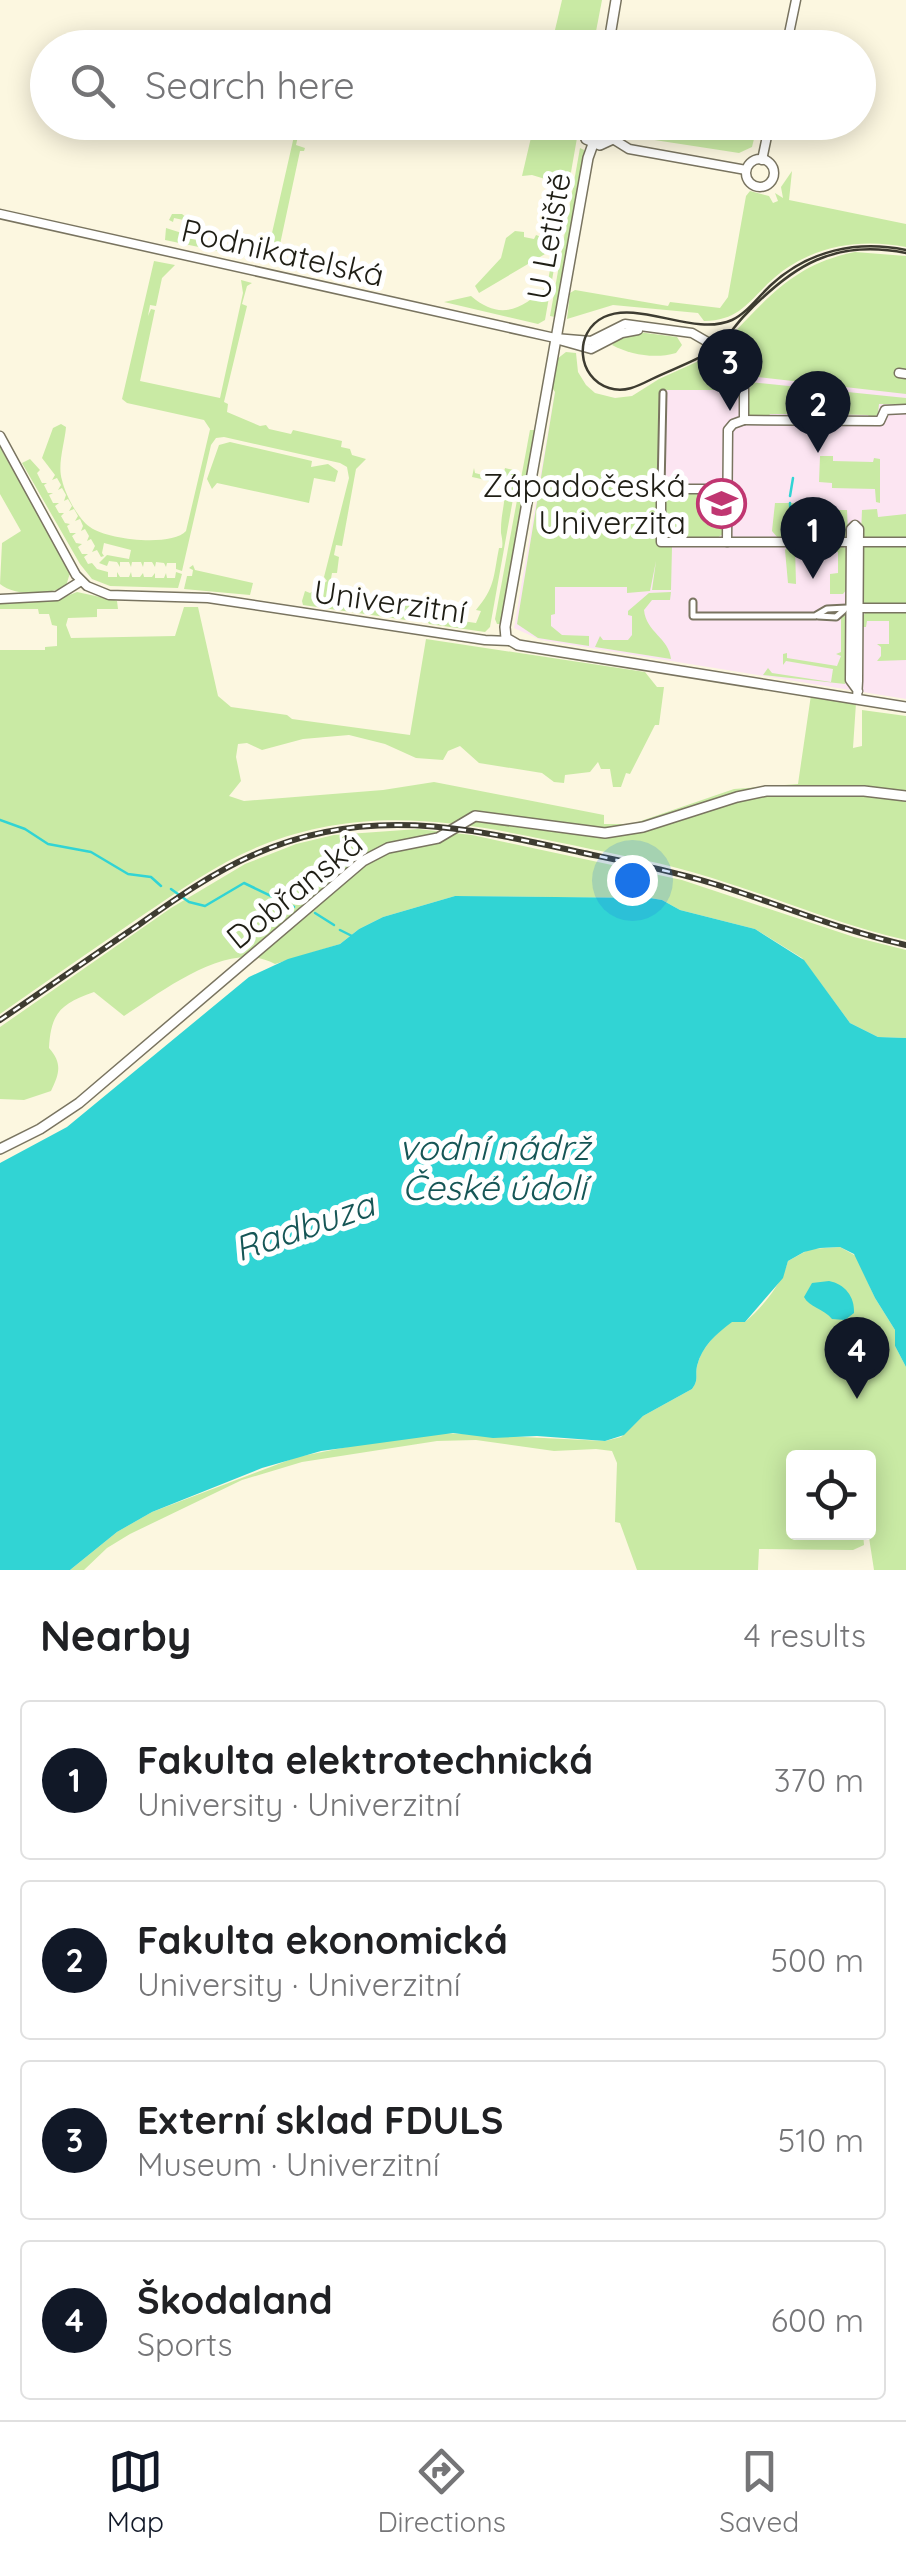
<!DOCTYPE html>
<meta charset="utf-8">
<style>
:root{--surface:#fff;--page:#f6f6f6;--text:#202124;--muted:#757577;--line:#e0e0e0;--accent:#111827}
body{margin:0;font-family:Quicksand,sans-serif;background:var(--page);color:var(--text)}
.controls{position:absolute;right:30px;bottom:30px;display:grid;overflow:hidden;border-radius:10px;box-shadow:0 5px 25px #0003}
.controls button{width:90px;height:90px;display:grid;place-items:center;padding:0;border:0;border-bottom:2px solid var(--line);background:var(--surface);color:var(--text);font:50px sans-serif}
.you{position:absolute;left:632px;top:880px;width:35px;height:35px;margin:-25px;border:8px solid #fff;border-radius:50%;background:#1a73e8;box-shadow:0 0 0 15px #1a73e833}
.badge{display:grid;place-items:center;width:65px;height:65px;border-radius:50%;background:var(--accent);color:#fff;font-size:32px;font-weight:700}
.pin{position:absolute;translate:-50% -82px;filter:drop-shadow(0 2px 5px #0008)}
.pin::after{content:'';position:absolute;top:52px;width:35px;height:30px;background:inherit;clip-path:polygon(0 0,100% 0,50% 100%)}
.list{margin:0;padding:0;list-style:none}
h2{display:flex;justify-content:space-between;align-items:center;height:130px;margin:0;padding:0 40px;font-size:42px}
h2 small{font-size:32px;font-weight:400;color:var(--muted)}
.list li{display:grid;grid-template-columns:65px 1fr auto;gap:30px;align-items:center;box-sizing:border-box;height:160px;margin:0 20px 20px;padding:0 20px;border:2px solid var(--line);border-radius:10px}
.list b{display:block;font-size:38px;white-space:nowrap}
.list p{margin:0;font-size:32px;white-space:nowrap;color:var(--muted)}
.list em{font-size:32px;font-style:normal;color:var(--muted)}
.icon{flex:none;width:55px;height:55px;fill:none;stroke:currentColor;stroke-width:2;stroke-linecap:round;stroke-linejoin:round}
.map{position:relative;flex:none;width:906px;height:1570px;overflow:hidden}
.search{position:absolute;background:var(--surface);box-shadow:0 5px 25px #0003;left:30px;right:30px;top:30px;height:110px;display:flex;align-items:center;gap:25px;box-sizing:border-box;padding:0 35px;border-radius:55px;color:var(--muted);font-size:38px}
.sheet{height:850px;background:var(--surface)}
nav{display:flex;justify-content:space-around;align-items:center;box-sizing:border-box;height:140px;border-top:2px solid var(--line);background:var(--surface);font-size:28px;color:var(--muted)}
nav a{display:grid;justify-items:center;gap:5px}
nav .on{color:var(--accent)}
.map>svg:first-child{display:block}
</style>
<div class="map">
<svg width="906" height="1570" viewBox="0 0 906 1570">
<rect width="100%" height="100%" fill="#fcf7e0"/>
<path fill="#fce5f2" d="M906 262V699L541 640 514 628 555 391 626 399 712 360 741 331Z"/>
<g fill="#c9eaa4">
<path d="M562 0H602L593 47H551Z"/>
<path d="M297 123H301L296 145 305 148 304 151H300L276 263 165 240 166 228 185 234 188 221 174 218 173 222 169 220 172 214H182L188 219 187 238 267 255Z"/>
<path d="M539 123 569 129 577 138 545 320 538 324 444 302 471 296C500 321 521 310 547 286L555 243 553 230 561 204 553 199 545 206 547 197H552L555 182 532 175 522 176 533 129Z"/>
<path d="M630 123V122L758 123 752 147 739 153 635 137Z"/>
<path d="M580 148 584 150V156L555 317 550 316Z"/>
<path d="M792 171 789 200 906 224V247C858 238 811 246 774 278 748 301 741 320 704 321L698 313 613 305 567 319 570 293 575 290 668 306 670 302 720 308 728 297 746 196 750 191 769 196 773 203 778 201 775 193 783 198 781 187Z"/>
<path d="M515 231 524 232V237L534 239 536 235 547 239 542 252 545 254 479 293 475 286 501 258 506 238Z"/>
<path d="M855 252 906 256V394L749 376 722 345C766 301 790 265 855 252Z"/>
<path d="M154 261 175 265 162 278 156 306 150 305 148 316 151 309 155 310 140 381 220 398 243 293 241 280 252 283 247 286 242 304 247 306 224 402 228 404 227 412 260 426 266 425 269 429 291 434 293 430 342 441 341 447 350 449 352 455 366 459 356 469 342 546 336 545 334 555 339 557 337 573H332L329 590 333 591V596L327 598 401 611 404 597 410 600 414 610 406 620 303 605 302 601 305 591 310 593 327 581 324 577 349 478 347 467 340 463 224 437 216 438 211 445 182 571 176 569V563H167L166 567 164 563 156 562 155 567 152 562H144L143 567 141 562H132L131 567 129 562H120V567L117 562 109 561 107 566 99 563 107 555 129 559 131 550 104 543 102 553 104 556 101 557 97 550 92 552 95 546 91 539 87 541 89 536 85 529 81 531 83 526 80 519 75 521 78 516 74 509 69 511 72 506 68 499 64 501 66 495 62 488 58 490 61 485 57 478 52 480 55 475 42 458 53 428 61 424 66 427C65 442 57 465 62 480 65 494 78 519 90 527 107 540 172 547 186 531L210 429 204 420 127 403 122 399Z"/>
<path d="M638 332 677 337 682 345 676 353C655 359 631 355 612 345L623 335Z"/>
<path d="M566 352 576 353 578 372 586 385 595 393 615 398 632 396 659 379 712 355 733 375 738 390H660L659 540 672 547 671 590H652L656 561 650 591 627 593V587H555V614L551 615V626L562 635 589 636V646L538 638 517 624 555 392 551 386 557 359Z"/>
<path d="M750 382 906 398V405L879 404 878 414 871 419 868 415 818 414 817 419 814 414H770L767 419 751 417 748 413Z"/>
<path d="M530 430H534V437L500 624H497L495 619Z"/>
<path d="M230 442 312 461 311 467 328 464 338 471 335 482 314 478 309 503 217 483 212 489 207 479 219 445Z"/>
<path d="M0 447 70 573 66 586C49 595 16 597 0 584L2 543 21 531 0 494Z"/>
<path d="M820 456H833V461L873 462 874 458 880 459V503L876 502 875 489 832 488V483L819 482Z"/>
<path d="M30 459 40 470 37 473 42 483H47L44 485 48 493H53L49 495 53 503H59L55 506 59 513H64L61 516 65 523 70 524 67 526 70 533H76L72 536 76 543 82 544 78 547 82 554H88L84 557 88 564 92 563 97 569 108 572V577H117V572L120 577H129L131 572 132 577H140L143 573 144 577H152L155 573V578H164L166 573 167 578H175L176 572 182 574 178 588 110 586 92 579 80 564 22 463Z"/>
<path d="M474 468 475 473 502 480 505 468 518 471 490 627 485 632 429 624 425 617 428 608 432 609 429 606 436 603 434 617 476 623 481 611 476 610C495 587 493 579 499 548H502C503 543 502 538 501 533 500 497 520 487 472 477Z"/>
<path d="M664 490 722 491 723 534 717 538 665 536Z"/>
<path d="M775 503H800L801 514 818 511 819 514H829L830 504H833L834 510H847L848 534 842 539 778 538 772 531Z"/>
<path d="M877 509 878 517 906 514V539H866L861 534 862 510Z"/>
<path d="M867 544 906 545V605H867L860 600 861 550Z"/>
<path d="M788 545H842L848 551 847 589 843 594H830V574L838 573V552H817L816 546H795L796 584 788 583 785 550Z"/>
<path d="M193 565 195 570 253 583 250 595 184 589 187 576H192L193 570 189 568Z"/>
<path d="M77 592 114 600 117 601 118 609H97V617L68 618 66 625 71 638 175 636 184 607H198L218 696 231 707 287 715 292 719 410 735 426 639 645 672 657 687H664L659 725H655L630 774 626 773 621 787H613L610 769H601L598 762 590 772 565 775 564 783 554 782 542 773 479 763 460 746 448 751 443 760 416 758 385 744 349 735 303 739 262 750 247 743 238 744 236 757 241 781 229 796 244 801 383 790 434 782 604 815V824H632L734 789 798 784 811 695 856 703 853 748 862 746V710L906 716V940C839 925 777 898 712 878 666 863 618 855 572 845 463 822 368 803 260 846 218 863 180 890 143 915 95 948 47 981 0 1014V650H45V647L57 646V626L52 625 49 614H39L38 609H0V602L54 601Z"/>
<path d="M671 592 670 600H652L644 610C646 632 669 638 671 659L595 647 600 636 603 640H628L632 635V616L628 615V611L649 593Z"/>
<path d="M867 611H906V660L877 661 881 656V647L877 644H889V621H867L866 627H861V618Z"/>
<path d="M844 612 847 615 845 684 763 675 768 668 772 673 831 682 833 669 786 661 783 665V654L787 653V658L837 666 841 656 836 654 841 652V618H836Z"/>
<path d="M418 829 472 835 682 880 854 937 906 950V1038L878 1037 850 1023 802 958 755 929 680 910 662 900 650 898 455 896 383 917 359 929 340 944 275 964C229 938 162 992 124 1016L94 992C60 1004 51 1013 49 1048 63 1064 59 1074 51 1091L24 1100 0 1099V1027L171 908 245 864 296 844 334 835Z"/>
<path d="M840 1247 856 1256 875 1298 895 1330V1346L906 1367V1570H874L868 1531V1458L844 1457 828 1451 819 1457 794 1458V1532L863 1533 864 1545 853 1550 759 1549 758 1570H637L620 1523 615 1522 617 1463 612 1451 596 1449 554 1451 476 1440 437 1441 302 1462 242 1480 130 1534 107 1548 84 1570H70L117 1532 152 1512 297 1457 362 1444 442 1433 605 1441 621 1437 643 1416 692 1389C699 1380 695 1376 697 1366 702 1346 716 1334 732 1321L745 1322C763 1307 782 1283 788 1261L810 1249Z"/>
</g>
<g fill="#31d4d4">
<path d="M455 896 650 898 662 900 680 910 755 929 804 960 850 1023 878 1037 906 1038V1367L895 1346V1330L875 1298 854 1254 840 1247 820 1248 804 1252 788 1261 783 1278 745 1322H732C716 1334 702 1346 697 1366 695 1376 699 1380 692 1389L643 1416 624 1435 605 1441 537 1436 493 1438 453 1433 321 1451 262 1468 152 1512 117 1532 70 1570H0V1163L67 1127 249 977 288 959 340 944 359 929 383 917Z"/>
<path d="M829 1281C845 1284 855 1297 854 1313L845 1320 832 1319C824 1309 809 1307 804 1297L812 1283Z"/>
</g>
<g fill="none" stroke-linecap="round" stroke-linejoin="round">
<g stroke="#31d4d4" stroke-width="2.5">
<path d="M790 496 793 478"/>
<path d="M790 503 791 535 831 538"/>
<path d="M0 820 25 829 48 844 91 852 128 874 151 877 161 886"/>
<path d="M171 889 189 902 205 906 244 883 294 907"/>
<path d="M315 913 334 925"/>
<path d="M340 930 352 936"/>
</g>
<defs>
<g id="pedestrian">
<path d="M661 489 663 393"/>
<path d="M693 602V616H815L827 609 847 608"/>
<path d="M818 616 836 617 844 610"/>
</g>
<g id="minor">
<path d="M786 48 796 0"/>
<path d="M613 139 629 149 746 170"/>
<circle cx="760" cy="173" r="14"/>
<path d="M762 160 770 122"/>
<path d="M0 214 555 338 591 341 625 324 692 333 711 344 740 374 744 389V420L733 424 728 430 727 542"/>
<path d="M559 340 591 349 622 333 638 330"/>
<path d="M899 373 906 374"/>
<path d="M744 420 880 421 885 410 906 409"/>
<path d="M0 436 76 575 87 586 109 595 208 598 485 640 509 641"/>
<path d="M727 489H661V542H906"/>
<path d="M0 599 57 596 81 581"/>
<path d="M857 608H906"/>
<path d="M857 699 858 681 859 529 855 525 851 529 850 680 858 691"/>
</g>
<g id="tertiary">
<path d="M608 48 616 0"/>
<path d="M581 122 586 139 600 145 613 139 617 122"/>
<path d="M593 144 588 158 505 627 506 638 518 645 906 707"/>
<path d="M0 1149 40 1129 79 1103 363 861 388 848 438 838 475 816 605 833 643 827 737 797 766 791H864L906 796"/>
</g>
</defs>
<use href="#pedestrian" stroke="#797460" stroke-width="9"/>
<use href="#minor" stroke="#797460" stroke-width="11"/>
<use href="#tertiary" stroke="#797460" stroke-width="12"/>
<use href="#pedestrian" stroke="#fff" stroke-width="5"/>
<use href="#minor" stroke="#fff" stroke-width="8"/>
<use href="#tertiary" stroke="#fff" stroke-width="9"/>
<path stroke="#3e3c31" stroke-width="2.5" d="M906 250C857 240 809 250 771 285 759 296 747 313 732 320 694 337 639 300 604 317 573 332 577 378 609 388 625 393 638 386 652 379 674 368 701 360 720 344 729 336 736 324 745 315 793 265 834 239 906 253"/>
<defs>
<path id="rail" d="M0 1020C46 989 91 957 137 926 174 900 212 873 253 855 365 805 465 827 579 852 631 863 683 873 733 890 791 909 847 932 906 945"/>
</defs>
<use href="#rail" stroke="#3e3c31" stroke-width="6"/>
<use href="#rail" stroke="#fff" stroke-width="2.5" stroke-dasharray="8" stroke-linecap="butt"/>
</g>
<defs>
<symbol id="university-ring" viewBox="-11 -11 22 22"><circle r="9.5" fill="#fff" stroke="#c03671" stroke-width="1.5"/><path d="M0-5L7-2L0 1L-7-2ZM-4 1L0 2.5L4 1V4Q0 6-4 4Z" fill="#c03671"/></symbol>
</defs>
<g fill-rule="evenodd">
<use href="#university-ring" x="694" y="476" width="55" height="55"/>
</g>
<g text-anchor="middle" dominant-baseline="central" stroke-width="10" stroke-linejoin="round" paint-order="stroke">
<g font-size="32" fill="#1f1e15" stroke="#fff">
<text transform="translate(548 236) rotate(-80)">U Letiště</text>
<text transform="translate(283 252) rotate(13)">Podnikatelská</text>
<text transform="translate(390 601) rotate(8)">Univerzitní</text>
<text transform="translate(294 890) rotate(-39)">Dobřanská</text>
</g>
<g font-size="32" fill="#1f1e15" stroke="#fff" text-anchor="end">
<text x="686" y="485">Západočeská<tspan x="686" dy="37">Univerzita</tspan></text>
</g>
<g font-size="35" font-style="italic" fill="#165656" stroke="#fff">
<text x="494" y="1147">vodní nádrž<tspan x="494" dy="40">České údolí</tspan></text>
<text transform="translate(304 1226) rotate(-19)">Radbuza</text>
</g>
</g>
</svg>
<div class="controls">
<button><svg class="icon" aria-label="locate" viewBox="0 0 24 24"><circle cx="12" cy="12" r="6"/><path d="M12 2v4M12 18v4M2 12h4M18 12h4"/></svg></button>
</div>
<div class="you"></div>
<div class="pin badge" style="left:813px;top:579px">1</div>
<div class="pin badge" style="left:818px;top:453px">2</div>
<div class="pin badge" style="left:730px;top:411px">3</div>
<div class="pin badge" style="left:857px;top:1399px">4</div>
<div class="search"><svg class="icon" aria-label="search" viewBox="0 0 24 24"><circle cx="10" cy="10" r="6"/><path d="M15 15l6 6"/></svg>Search here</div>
</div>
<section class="sheet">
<h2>Nearby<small>4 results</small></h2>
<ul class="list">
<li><span class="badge">1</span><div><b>Fakulta elektrotechnická</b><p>University · Univerzitní</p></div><em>370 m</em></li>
<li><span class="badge">2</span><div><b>Fakulta ekonomická</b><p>University · Univerzitní</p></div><em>500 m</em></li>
<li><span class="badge">3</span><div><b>Externí sklad FDULS</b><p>Museum · Univerzitní</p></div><em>510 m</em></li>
<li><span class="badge">4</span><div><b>Škodaland</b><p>Sports</p></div><em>600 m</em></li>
</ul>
</section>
<nav>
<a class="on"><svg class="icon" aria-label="map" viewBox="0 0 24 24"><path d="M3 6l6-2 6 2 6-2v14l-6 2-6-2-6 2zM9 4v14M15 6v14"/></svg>Map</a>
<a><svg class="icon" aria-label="directions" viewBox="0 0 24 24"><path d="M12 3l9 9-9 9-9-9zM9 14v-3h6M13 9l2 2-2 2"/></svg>Directions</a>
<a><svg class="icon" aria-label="saved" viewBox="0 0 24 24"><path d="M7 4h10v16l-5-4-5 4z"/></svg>Saved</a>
</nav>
